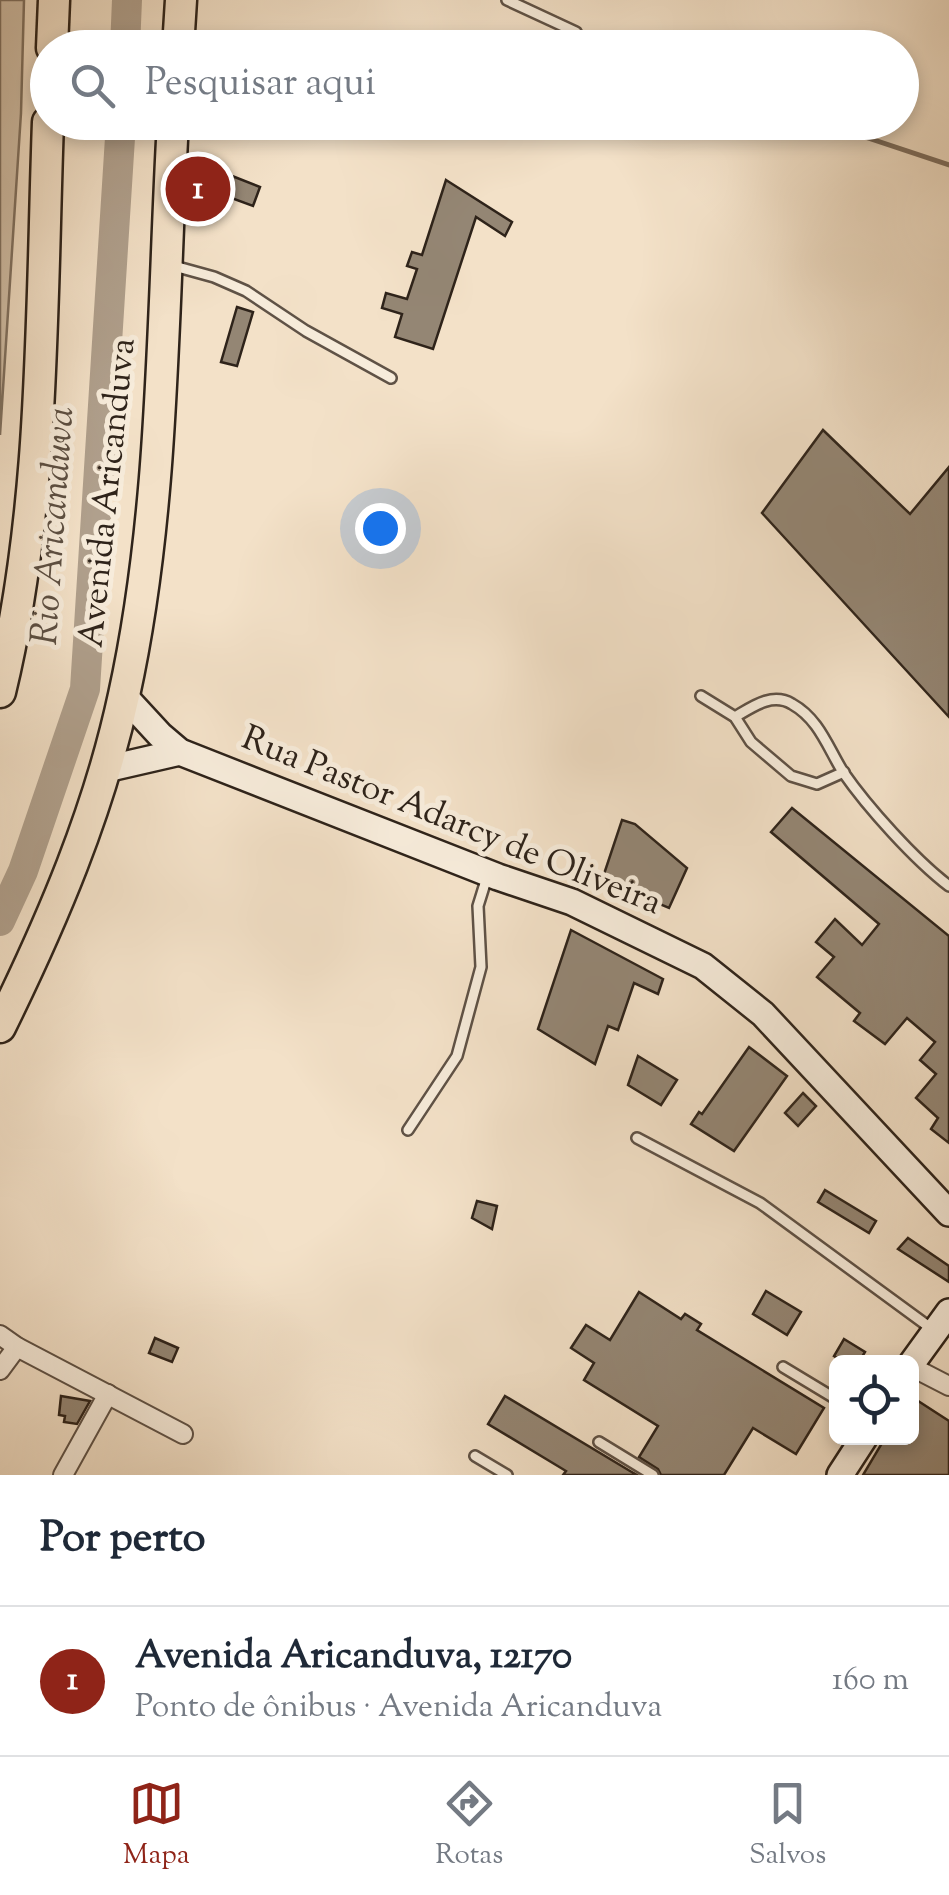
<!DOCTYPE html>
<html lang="pt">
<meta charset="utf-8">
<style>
:root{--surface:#fff;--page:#f6f6f7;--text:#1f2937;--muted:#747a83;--line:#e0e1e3;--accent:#8f2418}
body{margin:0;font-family:"Sorts Mill Goudy",serif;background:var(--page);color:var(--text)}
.controls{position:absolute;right:30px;bottom:30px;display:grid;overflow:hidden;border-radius:15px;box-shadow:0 5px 15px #0003}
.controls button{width:90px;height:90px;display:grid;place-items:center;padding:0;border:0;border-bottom:2px solid var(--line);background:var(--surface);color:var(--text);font:50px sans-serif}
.you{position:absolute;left:380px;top:528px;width:35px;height:35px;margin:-25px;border:8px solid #fff;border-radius:50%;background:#1a73e8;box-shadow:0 0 0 15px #1a73e833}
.badge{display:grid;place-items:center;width:65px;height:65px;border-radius:50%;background:var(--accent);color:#fff;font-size:32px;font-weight:700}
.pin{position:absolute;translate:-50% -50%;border:5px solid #fff;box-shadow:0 2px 10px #0006}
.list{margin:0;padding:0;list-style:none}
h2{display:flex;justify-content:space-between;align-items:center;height:130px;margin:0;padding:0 40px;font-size:42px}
h2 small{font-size:32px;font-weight:400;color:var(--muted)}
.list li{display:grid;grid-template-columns:65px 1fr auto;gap:30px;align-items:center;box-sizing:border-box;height:150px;padding:0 40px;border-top:2px solid var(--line)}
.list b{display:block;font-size:38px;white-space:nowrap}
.list p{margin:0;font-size:32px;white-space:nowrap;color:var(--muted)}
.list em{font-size:32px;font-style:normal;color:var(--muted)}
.icon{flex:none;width:55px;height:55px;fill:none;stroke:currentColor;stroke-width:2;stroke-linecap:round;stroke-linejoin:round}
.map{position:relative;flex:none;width:949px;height:1475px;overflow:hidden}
.search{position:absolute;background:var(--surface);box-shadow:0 5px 15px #0003;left:30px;right:30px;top:30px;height:110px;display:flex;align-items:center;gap:25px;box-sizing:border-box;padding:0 35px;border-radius:55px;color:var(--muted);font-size:38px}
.sheet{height:280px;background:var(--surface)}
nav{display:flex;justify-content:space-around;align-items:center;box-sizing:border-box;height:140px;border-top:2px solid var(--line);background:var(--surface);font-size:28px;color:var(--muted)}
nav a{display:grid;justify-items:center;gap:5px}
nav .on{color:var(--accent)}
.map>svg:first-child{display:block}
</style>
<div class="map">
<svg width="949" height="1475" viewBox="0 0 949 1475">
<rect width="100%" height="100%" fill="#f3e1c8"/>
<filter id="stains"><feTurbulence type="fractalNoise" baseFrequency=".002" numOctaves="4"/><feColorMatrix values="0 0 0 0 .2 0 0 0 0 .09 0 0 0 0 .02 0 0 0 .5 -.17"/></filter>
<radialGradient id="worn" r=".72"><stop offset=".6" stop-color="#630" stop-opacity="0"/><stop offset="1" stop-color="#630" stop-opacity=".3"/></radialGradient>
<path fill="#d2c1aa" stroke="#807262" stroke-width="2.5" d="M0 0H24L21 113 0 435Z"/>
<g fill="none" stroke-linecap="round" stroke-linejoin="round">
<g stroke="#7c6e5f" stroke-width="5">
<path d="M480 122 496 130 512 122"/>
<path d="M820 122 949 165"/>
</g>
<g stroke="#b0a08d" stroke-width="30">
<path d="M125 48 127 0"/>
<path d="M0 921 23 871 85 689 121 122"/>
</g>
</g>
<g fill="#948674" stroke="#2e231a" stroke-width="2.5">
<path d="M222 172 260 187 253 206 215 192Z"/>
<path d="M446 180 512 222 505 236 476 217 433 349 395 337 402 314 382 308 386 293 407 299 417 269 407 266 412 252 422 255Z"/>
<path d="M237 307 253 312 237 366 221 362Z"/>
<path d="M823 430 910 514 949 467V717L762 513Z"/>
<path d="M792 808 949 936V1143L931 1129 938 1118 916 1098 936 1074 920 1060 935 1042 907 1018 885 1044 854 1021 860 1013 817 977 834 957 816 942 835 919 862 945 879 924 771 832Z"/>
<path d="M622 820 635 824 687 868 669 908 602 880Z"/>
<path d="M571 930 663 979 658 994 634 983 618 1030 608 1026 595 1064 538 1029Z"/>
<path d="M749 1047 787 1076 734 1151 691 1124 699 1112 702 1114Z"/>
<path d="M638 1056 677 1080 661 1105 628 1085Z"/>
<path d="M803 1093 816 1106 798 1126 785 1113Z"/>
<path d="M825 1190 876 1221 869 1233 818 1202Z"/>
<path d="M477 1201 497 1206 492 1229 472 1218Z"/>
<path d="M908 1238 949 1266V1282L898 1249Z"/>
<path d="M766 1291 801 1312 787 1335 753 1314Z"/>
<path d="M639 1292 681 1319 685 1314 701 1324 697 1330 824 1408 796 1454 753 1428 724 1475H661L658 1469 639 1457 658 1426 584 1380 594 1363 571 1348 586 1325 610 1340Z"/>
<path d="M155 1338 178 1348 172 1362 149 1353Z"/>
<path d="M844 1339 865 1352 859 1362H834L837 1358 834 1356Z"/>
<path d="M61 1396 90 1401 77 1424 64 1422 65 1416 59 1415Z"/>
<path d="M505 1396 630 1471 637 1475H563L566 1471 488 1424Z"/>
<path d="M912 1397 949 1421V1475H863L885 1438H912Z"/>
</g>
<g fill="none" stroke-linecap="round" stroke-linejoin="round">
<defs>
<g id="lane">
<path d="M507 0 576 32"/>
<path d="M174 266 214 277 246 291 306 331 391 378"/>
<path d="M701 696 735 717 751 742 791 776 817 784 844 772"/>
<path d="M735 717C752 707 772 692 792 704 819 719 828 748 843 772 868 808 915 860 949 886"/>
<path d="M408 1130 457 1056 481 967 478 906 487 877"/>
<path d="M637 1138 760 1203 932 1329"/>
<path d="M783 1367 836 1399"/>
<path d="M599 1442 653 1475"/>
<path d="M475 1456 507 1475"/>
</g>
<g id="street">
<path d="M0 1335 17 1347 183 1434"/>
<path d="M912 1367 949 1386"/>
<path d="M0 1370 17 1347"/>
<path d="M63 1475 108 1394"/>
</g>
<g id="secondary">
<path d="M124 696 160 735 180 752 498 877 572 902 703 966 763 1014 949 1213"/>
<path d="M106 769 180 752"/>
<path d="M912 1363 949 1312"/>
<path d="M840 1475 864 1438"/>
</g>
<g id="highway">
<path d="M52 48 54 0"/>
<path d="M178 48 181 0"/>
<path d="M0 692C45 506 41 312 48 122"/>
<path d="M0 1027C52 921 99 812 124 695 165 508 162 313 173 122"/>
</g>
</defs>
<use href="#lane" stroke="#5f5246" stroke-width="14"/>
<use href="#street" stroke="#5f5246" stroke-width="22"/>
<use href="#secondary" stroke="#2e231a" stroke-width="30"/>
<use href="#highway" stroke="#2e231a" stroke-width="35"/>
<use href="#lane" stroke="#f7ecdb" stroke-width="9"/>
<use href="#street" stroke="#f7ecdb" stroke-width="18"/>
<use href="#secondary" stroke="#f7ecdb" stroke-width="25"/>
<use href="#highway" stroke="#f3e1c8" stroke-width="30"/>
</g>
<g text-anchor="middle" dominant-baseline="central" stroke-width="10" stroke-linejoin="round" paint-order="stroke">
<g font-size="35" fill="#2e231a" stroke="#f7ecdb">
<text transform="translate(109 493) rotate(-84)">Avenida Aricanduva</text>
<text transform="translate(451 822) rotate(22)">Rua Pastor Adarcy de Oliveira</text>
</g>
<g font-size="38" font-style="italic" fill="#5c4f42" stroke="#f7ecdb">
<text transform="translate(55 526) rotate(-86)">Rio Aricanduva</text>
</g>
</g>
<rect width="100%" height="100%" filter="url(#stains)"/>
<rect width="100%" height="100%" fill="url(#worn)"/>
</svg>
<div class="controls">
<button><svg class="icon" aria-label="locate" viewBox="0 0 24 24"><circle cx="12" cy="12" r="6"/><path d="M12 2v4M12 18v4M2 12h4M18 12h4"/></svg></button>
</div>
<div class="you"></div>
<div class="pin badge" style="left:198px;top:189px">1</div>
<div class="search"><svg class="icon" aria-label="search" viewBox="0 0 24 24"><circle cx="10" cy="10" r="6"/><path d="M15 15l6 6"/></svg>Pesquisar aqui</div>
</div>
<section class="sheet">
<h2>Por perto<small></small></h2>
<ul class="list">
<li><span class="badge">1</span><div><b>Avenida Aricanduva, 12170</b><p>Ponto de ônibus · Avenida Aricanduva</p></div><em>160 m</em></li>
</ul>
</section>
<nav>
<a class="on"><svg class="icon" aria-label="map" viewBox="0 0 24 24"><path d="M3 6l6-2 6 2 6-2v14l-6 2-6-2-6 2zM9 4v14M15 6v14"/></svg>Mapa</a>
<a><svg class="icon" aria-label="directions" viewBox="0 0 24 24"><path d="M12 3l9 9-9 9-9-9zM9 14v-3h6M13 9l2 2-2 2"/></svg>Rotas</a>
<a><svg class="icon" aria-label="saved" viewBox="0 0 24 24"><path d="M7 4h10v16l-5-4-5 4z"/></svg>Salvos</a>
</nav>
